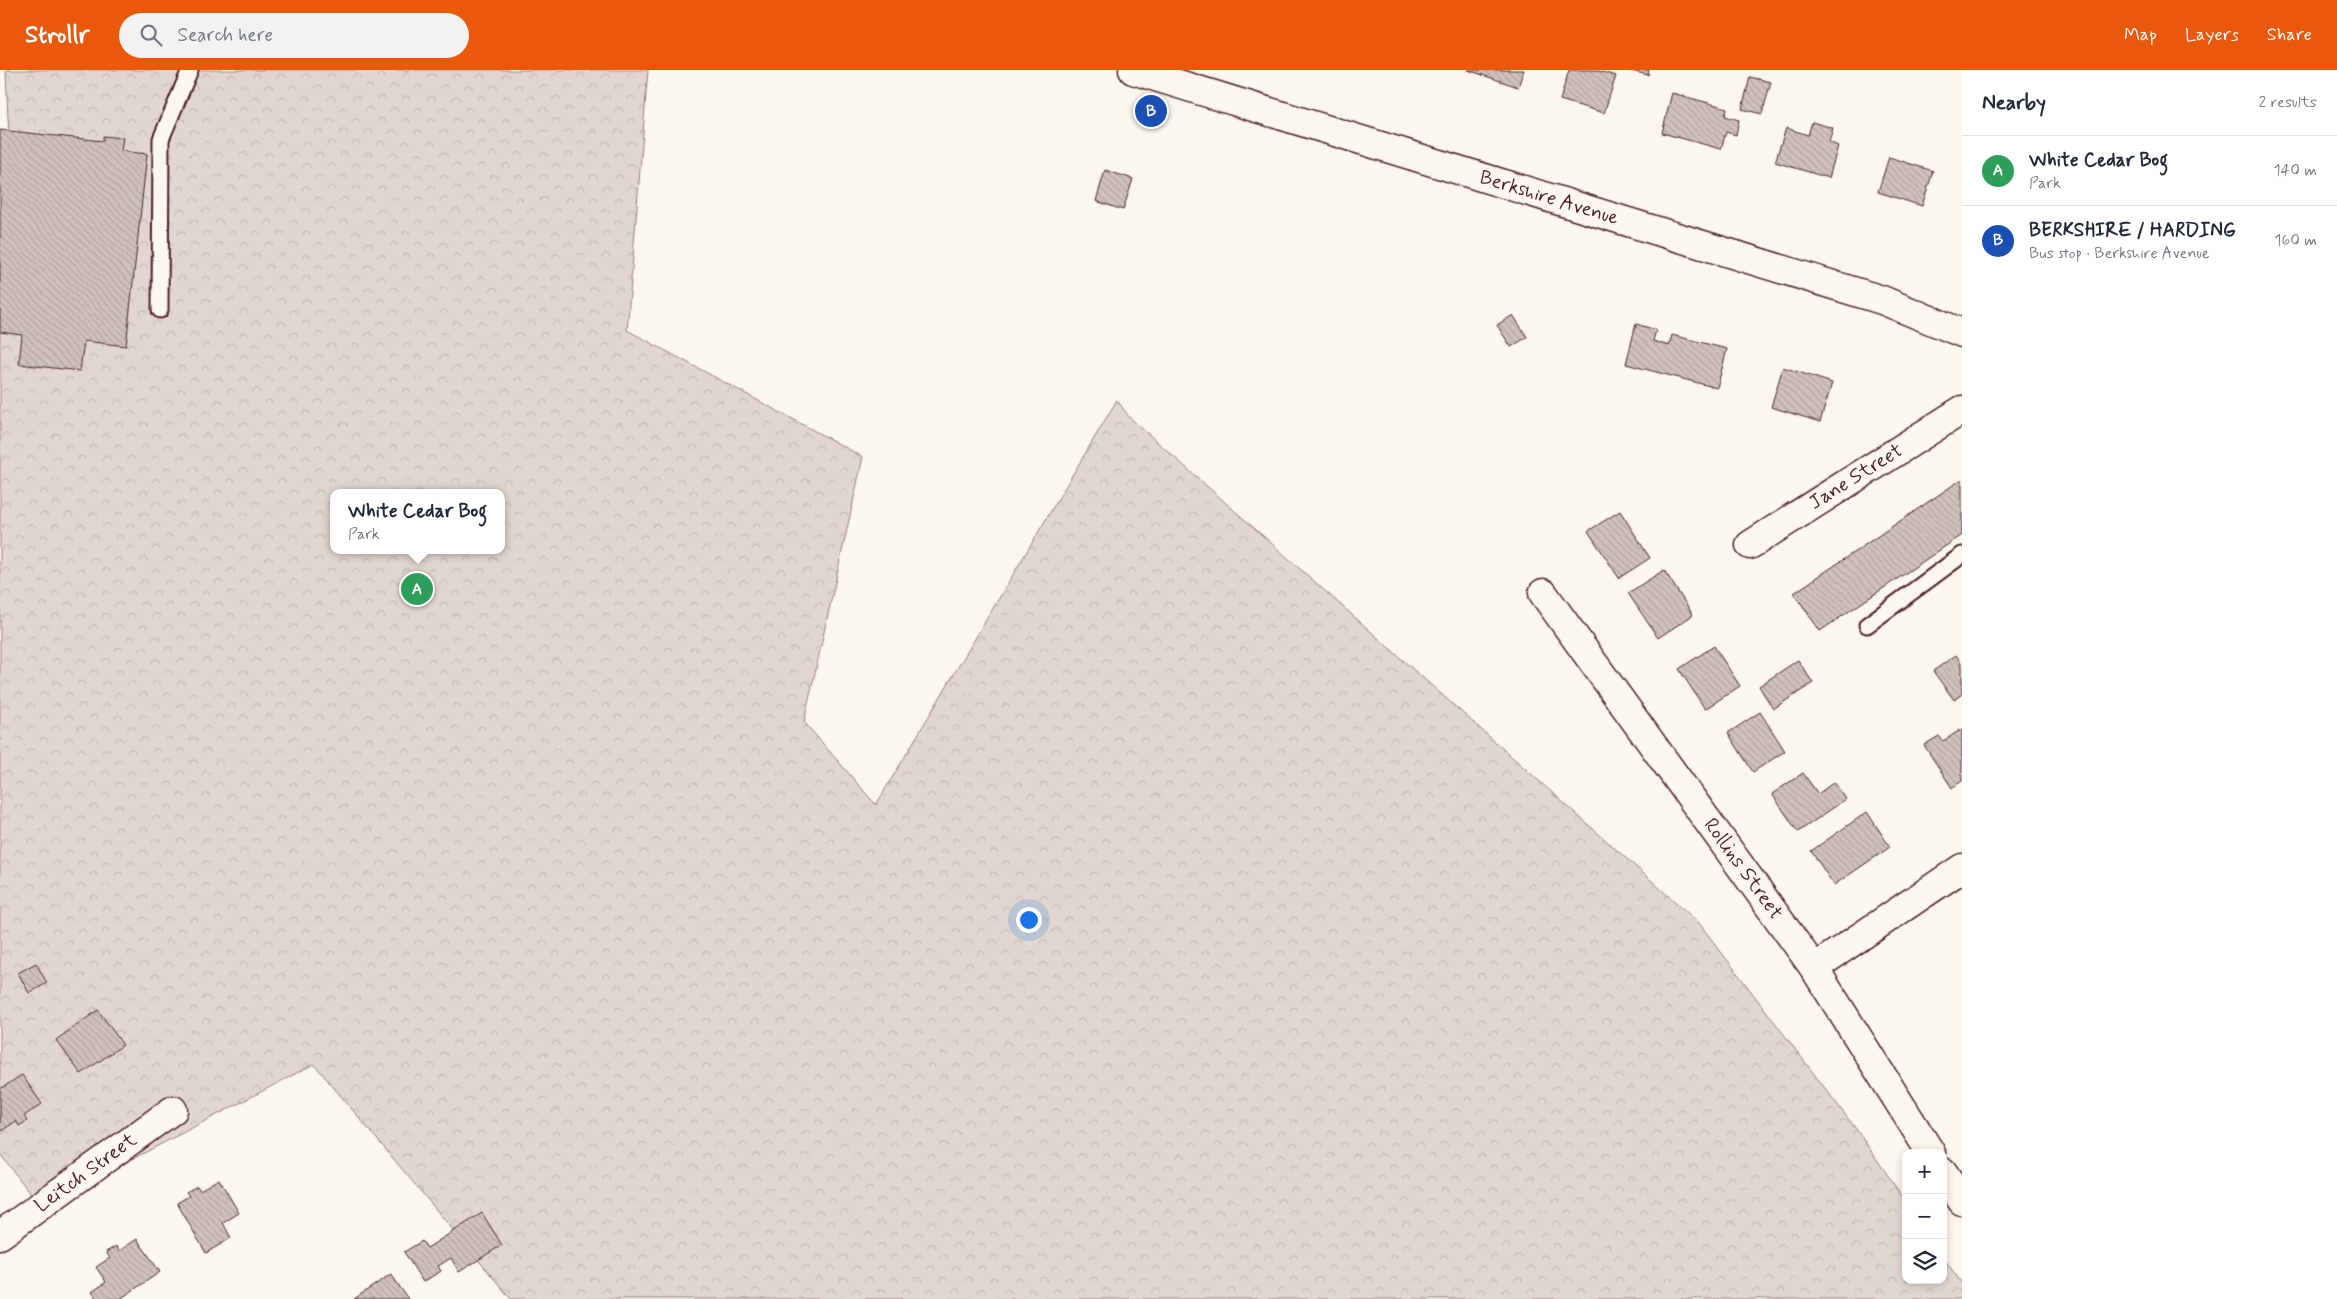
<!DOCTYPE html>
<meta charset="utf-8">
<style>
:root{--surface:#fff;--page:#f2f2f3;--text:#1f2937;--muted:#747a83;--line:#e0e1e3;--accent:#ea580c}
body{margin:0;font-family:Mynerve,sans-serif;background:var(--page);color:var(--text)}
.controls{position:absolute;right:15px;bottom:15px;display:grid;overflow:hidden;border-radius:10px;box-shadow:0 2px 8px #0003}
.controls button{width:45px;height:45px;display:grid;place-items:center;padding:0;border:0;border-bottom:1px solid var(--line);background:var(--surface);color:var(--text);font:25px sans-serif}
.you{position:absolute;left:1028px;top:849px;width:18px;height:18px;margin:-12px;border:4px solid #fff;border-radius:50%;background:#1a73e8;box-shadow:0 0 0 8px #1a73e833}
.badge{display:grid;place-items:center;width:32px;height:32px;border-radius:50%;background:var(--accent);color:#fff;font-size:16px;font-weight:700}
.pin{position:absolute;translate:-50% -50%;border:2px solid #fff;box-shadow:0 1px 5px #0006}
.popup{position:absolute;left:330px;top:419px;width:175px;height:65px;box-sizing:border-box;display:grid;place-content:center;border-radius:10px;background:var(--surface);filter:drop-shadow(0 1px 4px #0005);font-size:16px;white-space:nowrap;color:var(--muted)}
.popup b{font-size:19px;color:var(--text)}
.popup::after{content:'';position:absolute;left:50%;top:100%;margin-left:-10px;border:10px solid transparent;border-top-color:var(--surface)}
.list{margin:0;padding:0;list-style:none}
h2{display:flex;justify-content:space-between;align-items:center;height:65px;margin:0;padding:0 20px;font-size:21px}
h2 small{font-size:16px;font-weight:400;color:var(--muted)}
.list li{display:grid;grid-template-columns:32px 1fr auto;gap:15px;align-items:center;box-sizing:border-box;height:70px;padding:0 20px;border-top:1px solid var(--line)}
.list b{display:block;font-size:19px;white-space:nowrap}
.list p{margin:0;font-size:16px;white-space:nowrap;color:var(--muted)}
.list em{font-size:16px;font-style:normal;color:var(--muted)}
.icon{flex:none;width:28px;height:28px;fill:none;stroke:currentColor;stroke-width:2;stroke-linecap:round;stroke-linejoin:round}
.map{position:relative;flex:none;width:1962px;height:1229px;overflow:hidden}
header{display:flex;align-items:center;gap:30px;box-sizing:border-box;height:70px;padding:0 25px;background:var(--accent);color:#fff}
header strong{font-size:24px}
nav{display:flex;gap:28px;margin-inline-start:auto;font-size:18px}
.search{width:350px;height:45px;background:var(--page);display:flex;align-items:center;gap:12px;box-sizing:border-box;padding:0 18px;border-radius:28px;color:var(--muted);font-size:19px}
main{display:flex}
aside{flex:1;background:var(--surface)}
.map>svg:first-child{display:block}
</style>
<header>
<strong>Strollr</strong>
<div class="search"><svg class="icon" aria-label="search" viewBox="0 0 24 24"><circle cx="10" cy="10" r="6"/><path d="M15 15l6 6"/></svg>Search here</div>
<nav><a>Map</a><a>Layers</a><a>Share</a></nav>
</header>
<main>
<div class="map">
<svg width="1962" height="1229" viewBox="0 0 1962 1229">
<defs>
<pattern id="forest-crowns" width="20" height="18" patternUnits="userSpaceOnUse" patternTransform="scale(1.25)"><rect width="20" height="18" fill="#e2d7d0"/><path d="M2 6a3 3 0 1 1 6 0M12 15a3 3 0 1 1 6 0" fill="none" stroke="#c3b8b3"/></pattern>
<pattern id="building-back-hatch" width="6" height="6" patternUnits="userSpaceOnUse" patternTransform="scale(1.25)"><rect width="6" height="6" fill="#cfc2bc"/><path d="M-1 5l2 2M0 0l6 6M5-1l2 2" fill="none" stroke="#b3a6a2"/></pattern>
</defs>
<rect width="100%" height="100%" fill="#fbf7ec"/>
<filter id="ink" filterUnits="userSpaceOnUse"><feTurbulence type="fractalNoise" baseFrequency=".02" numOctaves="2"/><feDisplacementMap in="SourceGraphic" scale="10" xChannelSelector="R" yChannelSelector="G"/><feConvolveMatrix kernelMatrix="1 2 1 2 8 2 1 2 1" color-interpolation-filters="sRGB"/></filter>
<g filter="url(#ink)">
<path fill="url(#forest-crowns)" stroke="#967b7e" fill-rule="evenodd" d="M6 0H648L627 260 863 387 804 652 876 735 1117 330 1129 347 1699 853 1856 1059 1906 1132V1210H1943V1187L1962 1214V1229H511L314 994 41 1137 0 1084V170L13 169ZM333 423H501V480H333Z"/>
<g fill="url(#building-back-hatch)" stroke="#4a1f2b">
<path d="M1468 0H1524L1518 17Z"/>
<path d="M1569 0H1595L1616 6 1604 43 1560 30Z"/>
<path d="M1627 0H1649L1648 5Z"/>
<path d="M1750 7 1771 12 1762 44 1742 39Z"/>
<path d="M1672 23 1727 38 1725 46 1739 50 1736 65 1726 62 1721 79 1662 63Z"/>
<path d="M1812 52 1833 58 1829 72 1838 76 1829 108 1775 92 1786 58 1808 65Z"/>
<path d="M0 60 103 71V66L123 68 121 81 147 84 126 276 84 271 80 301 19 294 22 265 0 262Z"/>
<path d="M1889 87 1933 101 1922 136 1878 122Z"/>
<path d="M1105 100 1133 109 1123 140 1096 131Z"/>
<path d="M1513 245 1527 267 1511 277 1497 255Z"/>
<path d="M1636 254 1656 260 1653 271 1669 276 1672 265 1727 279 1717 318 1626 294Z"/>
<path d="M1783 297 1832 313 1820 352 1771 337Z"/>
<path d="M1962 409V465L1820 561 1794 523Z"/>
<path d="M1620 441 1650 488 1619 508 1588 461Z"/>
<path d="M1664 500 1693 545 1658 568 1628 523Z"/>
<path d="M1714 576 1740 616 1705 639 1679 599Z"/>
<path d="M1956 585 1962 594V625L1954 630 1933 601Z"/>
<path d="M1798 590 1813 613 1773 639 1759 616Z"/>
<path d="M1760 642 1785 681 1753 702 1728 663Z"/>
<path d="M1962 659V711L1952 718 1924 675 1939 666 1943 671Z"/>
<path d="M1803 703 1818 724 1834 712 1846 729 1798 762 1772 724Z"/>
<path d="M1867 742 1890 777 1834 815 1811 781Z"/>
<path d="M36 893 47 913 29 923 18 903Z"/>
<path d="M98 940 123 975 81 1004 56 970Z"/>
<path d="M22 1005 42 1034 24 1046 27 1051 19 1056 16 1051 0 1062V1019Z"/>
<path d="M219 1109 239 1143 223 1153 231 1168 206 1183 177 1133 189 1126 186 1122 197 1116 200 1120Z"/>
<path d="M482 1143 502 1175 459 1202 451 1188 438 1196 441 1201 423 1212 404 1182 422 1171 427 1178Z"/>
<path d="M137 1169 160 1202 120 1229H97L92 1222 106 1212 96 1197 110 1188 106 1182 116 1176 119 1181Z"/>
<path d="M391 1204 408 1229H354Z"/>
</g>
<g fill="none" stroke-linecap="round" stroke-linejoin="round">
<defs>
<g id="lane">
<path d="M160 240 161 69 190 0"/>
<path d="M1867 555 1962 485"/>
</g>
<g id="street">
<path d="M1750 475 1962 340"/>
<path d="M1543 523 1814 898 1931 1083"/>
<path d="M1814 898 1962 798"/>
<path d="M1943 1102 1962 1131"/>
<path d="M0 1165 173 1040"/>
</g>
<path id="secondary" d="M1133 0 1882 230 1962 263"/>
</defs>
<use href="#lane" stroke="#4a1f2b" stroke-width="19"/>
<use href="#street" stroke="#4a1f2b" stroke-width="31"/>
<use href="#secondary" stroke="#4a1f2b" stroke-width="31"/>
<use href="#lane" stroke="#fbf7ec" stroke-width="15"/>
<use href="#street" stroke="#fbf7ec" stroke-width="28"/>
<use href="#secondary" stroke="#fbf7ec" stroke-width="28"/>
</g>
</g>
<g text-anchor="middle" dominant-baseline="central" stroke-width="4" stroke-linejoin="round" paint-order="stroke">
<g font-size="20" fill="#4a1f2b" stroke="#fbf7ec">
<text transform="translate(1549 128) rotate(17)">Berkshire Avenue</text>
<text transform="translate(1856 407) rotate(-32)">Jane Street</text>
<text transform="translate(1743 799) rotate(54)">Rollins Street</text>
<text transform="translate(86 1103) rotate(-36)">Leitch Street</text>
</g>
</g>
</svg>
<div class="controls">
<button>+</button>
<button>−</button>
<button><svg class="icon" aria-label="layers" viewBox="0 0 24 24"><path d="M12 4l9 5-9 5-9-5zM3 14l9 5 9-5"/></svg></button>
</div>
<div class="you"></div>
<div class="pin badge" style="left:417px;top:519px;background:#2e9e5b">A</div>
<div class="popup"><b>White Cedar Bog</b>Park</div>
<div class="pin badge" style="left:1151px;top:41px;background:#1a4fb4">B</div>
</div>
<aside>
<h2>Nearby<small>2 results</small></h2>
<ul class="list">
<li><span class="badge" style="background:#2e9e5b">A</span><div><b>White Cedar Bog</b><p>Park</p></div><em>140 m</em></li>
<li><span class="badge" style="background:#1a4fb4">B</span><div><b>BERKSHIRE / HARDING</b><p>Bus stop · Berkshire Avenue</p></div><em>160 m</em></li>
</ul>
</aside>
</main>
